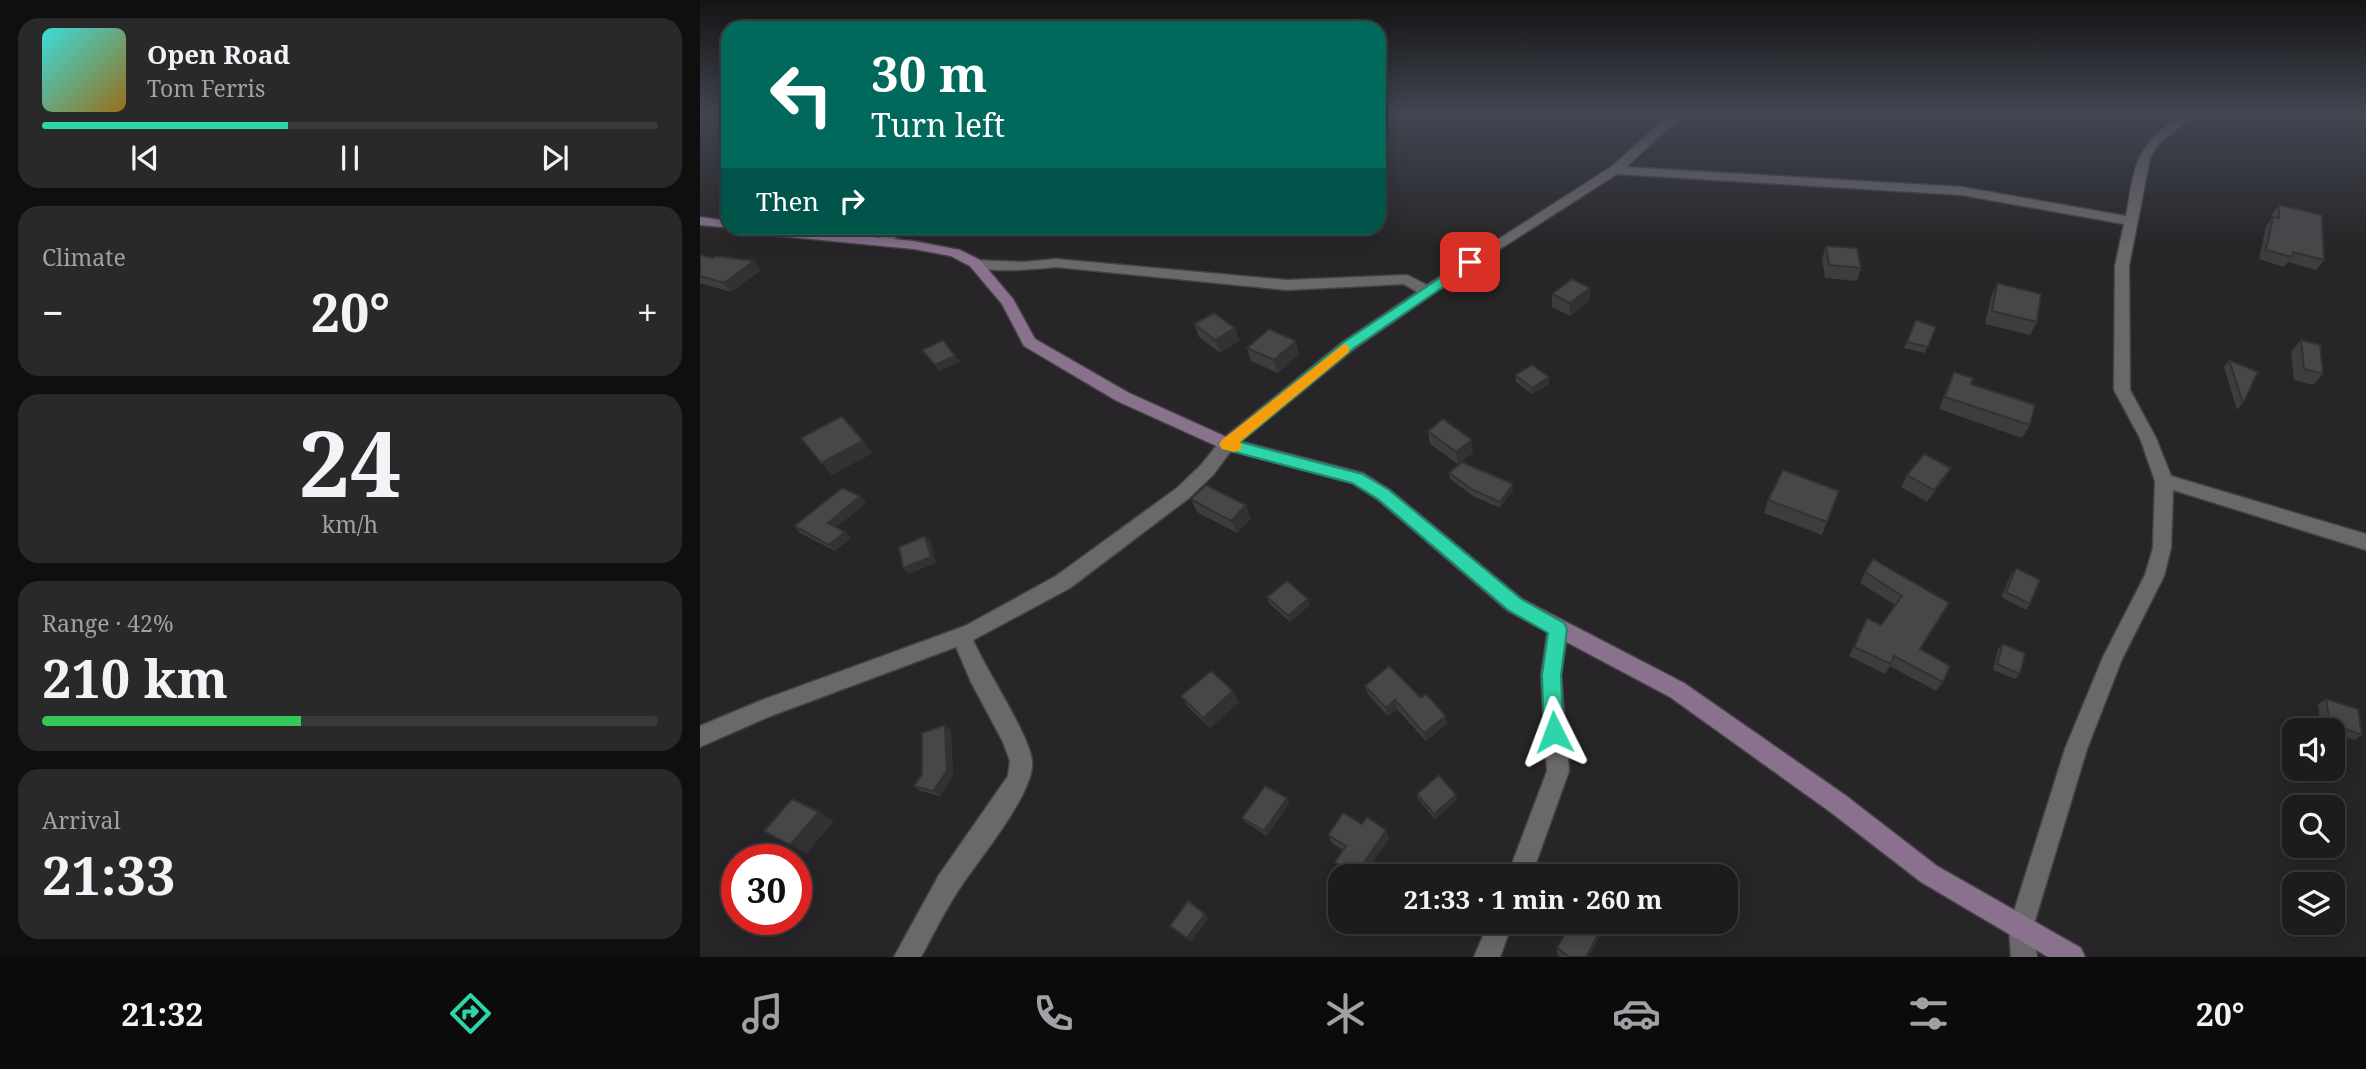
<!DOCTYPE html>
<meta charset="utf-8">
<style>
body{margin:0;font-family:"Noto Serif",serif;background:#2a292a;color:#f1f3f6;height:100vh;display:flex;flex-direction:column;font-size:26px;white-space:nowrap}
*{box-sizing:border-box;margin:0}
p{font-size:23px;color:#a0a1a4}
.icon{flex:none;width:38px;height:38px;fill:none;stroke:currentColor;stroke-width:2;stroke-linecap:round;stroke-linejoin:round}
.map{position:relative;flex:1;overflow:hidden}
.side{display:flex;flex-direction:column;gap:18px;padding:18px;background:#100f10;width:700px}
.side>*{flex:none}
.guide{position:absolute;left:21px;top:21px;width:665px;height:214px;border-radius:21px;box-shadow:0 4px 18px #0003,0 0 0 2px #3b3a3b;background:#00695c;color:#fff;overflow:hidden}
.buttons{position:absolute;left:1582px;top:718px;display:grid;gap:14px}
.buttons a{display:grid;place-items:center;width:63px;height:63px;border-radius:14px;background:#1d1c1d;box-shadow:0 4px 18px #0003,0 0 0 2px #3b3a3b;font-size:35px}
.speed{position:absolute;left:21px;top:844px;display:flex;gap:14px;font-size:35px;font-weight:700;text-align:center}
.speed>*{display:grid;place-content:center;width:91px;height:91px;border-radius:50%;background:#1d1c1d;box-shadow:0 4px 18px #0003,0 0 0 2px #3b3a3b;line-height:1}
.speed .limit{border:10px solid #d22;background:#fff;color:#111}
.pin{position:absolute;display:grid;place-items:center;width:60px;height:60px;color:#fff;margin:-30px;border-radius:14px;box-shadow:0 4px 10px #0006}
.me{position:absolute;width:77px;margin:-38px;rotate:357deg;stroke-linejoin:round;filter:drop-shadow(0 0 5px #0008)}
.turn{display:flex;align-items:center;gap:24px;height:147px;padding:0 35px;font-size:32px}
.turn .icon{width:91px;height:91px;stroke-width:2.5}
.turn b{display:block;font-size:49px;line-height:60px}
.then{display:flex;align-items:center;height:66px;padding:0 35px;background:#0003;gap:14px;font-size:26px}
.big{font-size:52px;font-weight:700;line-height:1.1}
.side .widget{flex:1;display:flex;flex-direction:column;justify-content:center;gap:10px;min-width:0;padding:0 24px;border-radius:21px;background:#2a292a}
.side .dial{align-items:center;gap:0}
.dial b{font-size:91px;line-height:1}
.song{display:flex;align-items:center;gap:21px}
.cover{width:84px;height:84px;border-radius:10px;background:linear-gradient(135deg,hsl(180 70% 55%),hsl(40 70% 35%))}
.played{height:7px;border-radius:4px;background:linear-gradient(90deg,#2ed4aa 40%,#3b3a3b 40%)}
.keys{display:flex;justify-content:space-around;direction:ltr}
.heat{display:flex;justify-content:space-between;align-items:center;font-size:38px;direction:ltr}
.charge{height:10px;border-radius:5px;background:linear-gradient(90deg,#34c759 42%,#3b3a3b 0)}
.trip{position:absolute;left:628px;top:864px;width:410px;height:70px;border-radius:21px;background:#1d1c1d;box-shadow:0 4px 18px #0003,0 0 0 2px #3b3a3b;font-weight:700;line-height:70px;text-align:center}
.tabs{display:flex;height:112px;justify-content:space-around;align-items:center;background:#0c0b0c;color:#a0a1a4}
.tabs .icon{width:49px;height:49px}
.tabs .current{color:#2ed4aa}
.tabs b{font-size:32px;color:#f1f3f6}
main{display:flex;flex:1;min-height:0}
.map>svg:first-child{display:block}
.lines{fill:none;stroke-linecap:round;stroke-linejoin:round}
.street-casing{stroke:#444244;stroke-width:3}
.secondary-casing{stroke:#444244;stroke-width:3}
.street{fill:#6b686b;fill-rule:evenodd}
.secondary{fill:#8a718e;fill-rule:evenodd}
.wall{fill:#3e3c3f}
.shaded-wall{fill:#323133}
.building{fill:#484649;stroke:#323133;stroke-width:2}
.route{fill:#2ed4aa;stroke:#1e8a6e;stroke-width:2}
.slow{fill:#f59e0b}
</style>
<main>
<section class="side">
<div class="widget">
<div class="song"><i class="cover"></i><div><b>Open Road</b><p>Tom Ferris</p></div></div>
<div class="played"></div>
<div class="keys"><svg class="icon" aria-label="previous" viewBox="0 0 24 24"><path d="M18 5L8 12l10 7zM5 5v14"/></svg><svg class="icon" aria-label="pause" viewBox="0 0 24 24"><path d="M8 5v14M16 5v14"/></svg><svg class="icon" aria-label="next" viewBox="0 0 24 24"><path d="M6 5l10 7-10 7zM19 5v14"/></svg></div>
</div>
<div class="widget"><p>Climate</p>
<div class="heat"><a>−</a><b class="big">20°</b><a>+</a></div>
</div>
<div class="widget dial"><b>24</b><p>km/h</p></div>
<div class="widget"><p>Range · 42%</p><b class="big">210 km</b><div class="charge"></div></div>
<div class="widget"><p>Arrival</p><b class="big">21:33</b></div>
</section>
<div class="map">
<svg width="1666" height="957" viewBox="0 0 1666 957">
<rect width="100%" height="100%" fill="#272527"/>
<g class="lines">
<g class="street-casing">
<g id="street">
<path d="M972,113H985L926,167L1262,187L1426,216C1434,175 1432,152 1468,125C1478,117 1483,113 1497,113L1458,144L1450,158L1429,266L1430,390L1456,438L1471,476L1666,534V550L1473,490L1471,548L1464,576L1422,659L1387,749L1333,927L1337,957H1311L1309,927L1365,749L1403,657L1445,575L1453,548L1455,481L1440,438L1414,390L1415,266L1424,224L1262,195L917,174L775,265L654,349L533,448L513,475L489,498L370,588L273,640C286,670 329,734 332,761C335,794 276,862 258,891C244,912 233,935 221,957H194L239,875L308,776L310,761L303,742L271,682L256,647L68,717L0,747V726L62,700L265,626L356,576L477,488L501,465L521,440L644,341L717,292L704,284L587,290L356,267C337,269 282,275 268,263L270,260L323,262L356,259L587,280L707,275L727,285L911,167Z"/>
<polygon points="191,228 205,228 188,245 178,245 178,239"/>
<polygon points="858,620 865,623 868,629 861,675 869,771 831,877 807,877 847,771 841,675 848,629 851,623"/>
<polygon points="789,922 813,922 800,957 774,957"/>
</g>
</g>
<g class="secondary-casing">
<g id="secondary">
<polygon points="0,217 28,221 28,228 33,228 0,225"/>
<polygon points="33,228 76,228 214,241 260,250 280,260 313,299 335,339 429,393 531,439 663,473 690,490 822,599 984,683 1145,795 1237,866 1381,948 1385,957 1348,957 1221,882 1129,811 970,697 808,611 678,500 652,483 521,448 417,401 324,346 302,304 270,266 251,256 214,249 40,232"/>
</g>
</g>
<use href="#street" class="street"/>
<use href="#secondary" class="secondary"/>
</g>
<g class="wall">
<polygon points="1579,205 1624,260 1616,270 1588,262 1584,267 1559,259 1566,226 1572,218 1572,214"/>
<polygon points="1126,246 1161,268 1157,281 1125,278 1122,259"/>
<polygon points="0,255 61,270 31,292 0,283"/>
<polygon points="1297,283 1337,322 1330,335 1285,324 1291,296"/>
<polygon points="890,288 889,301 870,316 852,307 852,294"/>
<polygon points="1216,320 1236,327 1225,353 1204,348"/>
<polygon points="494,324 535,328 539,341 520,353 499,337"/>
<polygon points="1601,340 1623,374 1613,385 1594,380 1591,352"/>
<polygon points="547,348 599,354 578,373 551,361"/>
<polygon points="1529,360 1543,403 1537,410 1524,367"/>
<polygon points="1254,372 1330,425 1322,438 1239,409 1248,385"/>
<polygon points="815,375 849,384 832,394 816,382"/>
<polygon points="728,431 773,453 758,464 730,444"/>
<polygon points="749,473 813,484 813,490 800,508 773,496 750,479"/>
<polygon points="1207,475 1244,480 1227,502 1201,487"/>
<polygon points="1139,491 1122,535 1064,513 1068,500"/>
<polygon points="491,499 551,518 537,533 497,512"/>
<polygon points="166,503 136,527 145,532 151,538 135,551 100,533 94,526"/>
<polygon points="1316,568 1330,604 1326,610 1301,597 1311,574"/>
<polygon points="1165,572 1249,603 1220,649 1243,682 1236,691 1190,666 1185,674 1149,656 1167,618 1181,625 1195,605 1160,583"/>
<polygon points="567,597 608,599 610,605 590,622 569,603"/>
<polygon points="1303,644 1320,674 1315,679 1293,670 1298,649"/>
<polygon points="665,686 747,724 726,741 697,709 688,716 668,694"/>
<polygon points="533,691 539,702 510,728 488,707 481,696"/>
<polygon points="1626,699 1662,735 1654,740 1633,733 1633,730 1621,729 1618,704"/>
<polygon points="251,730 253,776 240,796 221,791 214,786"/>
<polygon points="717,794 757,800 735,819 718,799"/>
<polygon points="587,798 589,803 567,836 545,822 542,818"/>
<polygon points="662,824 689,838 663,877 649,877 639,869 635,862 643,850 632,843 628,835"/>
<polygon points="872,922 906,922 905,927 888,957 860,957 857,955 857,948"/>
<polygon points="949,922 965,922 961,930"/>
</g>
<g class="shaded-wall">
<polygon points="54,261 61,270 31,292 24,283"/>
<polygon points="890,288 889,301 870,316 870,303"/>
<polygon points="535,328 539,341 520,353 515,340"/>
<polygon points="596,341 599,354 578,373 574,360"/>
<polygon points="255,356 260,362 239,372 235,365"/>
<polygon points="849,377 849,384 832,394 832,388"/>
<polygon points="142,416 173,453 132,475 121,463"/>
<polygon points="772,440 773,453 758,464 756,452"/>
<polygon points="1251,468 1244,480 1227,502 1234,490"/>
<polygon points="813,484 813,490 800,508 800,502"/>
<polygon points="160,496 166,503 134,529 128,523"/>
<polygon points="546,505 551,518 537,533 531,521"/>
<polygon points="145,532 151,538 135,551 129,545"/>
<polygon points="225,536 231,542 236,563 209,574 203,568"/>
<polygon points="608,599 610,605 590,622 588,616"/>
<polygon points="533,691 539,702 510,728 503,718"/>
<polygon points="695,700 697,709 688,716 686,708"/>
<polygon points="746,716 747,724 726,741 724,733"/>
<polygon points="245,725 251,730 253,776 240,796 233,791"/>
<polygon points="756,795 757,800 735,819 734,814"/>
<polygon points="587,798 589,803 567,836 564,831"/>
<polygon points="119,812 134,821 107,853 90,845"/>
<polygon points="686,830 689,838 663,877 655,877"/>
<polygon points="505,914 509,918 491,942 487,938"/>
<polygon points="905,922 906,922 905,927 888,957 886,957"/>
</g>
<g class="building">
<polygon points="1579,205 1622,215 1624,260 1593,252 1592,257 1566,250 1573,217 1579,218"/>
<polygon points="1126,246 1157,248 1161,268 1129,265"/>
<polygon points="0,255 13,258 16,256 54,261 24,283 0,276"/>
<polygon points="872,279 890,288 870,303 852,294"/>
<polygon points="1297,283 1341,294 1337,322 1292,311"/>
<polygon points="514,313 535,328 515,340 494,324"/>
<polygon points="1216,320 1236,327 1228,347 1207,342"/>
<polygon points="569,329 596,341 574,360 547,348"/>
<polygon points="243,340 255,356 235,365 222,350"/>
<polygon points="1601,340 1620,345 1623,374 1604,369"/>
<polygon points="1529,360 1558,372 1543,403"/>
<polygon points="832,365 849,377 832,388 815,375"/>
<polygon points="1254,372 1273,378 1271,384 1335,405 1330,425 1245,397"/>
<polygon points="142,416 163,441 121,463 101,438"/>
<polygon points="743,419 772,440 756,452 728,431"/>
<polygon points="1224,454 1251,468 1234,490 1207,475"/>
<polygon points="762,462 813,484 800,502 773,490 749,473"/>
<polygon points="1083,470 1139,491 1127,522 1068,500"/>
<polygon points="506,485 546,505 531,521 491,499"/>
<polygon points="142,488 160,496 128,523 145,532 129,545 94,526"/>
<polygon points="225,536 231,557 203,568 199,547"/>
<polygon points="1173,559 1249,603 1220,649 1250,666 1243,682 1194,656 1191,664 1154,647 1167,618 1181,625 1202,596 1165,572"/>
<polygon points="1316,568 1340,580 1330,604 1306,592"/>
<polygon points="587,581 608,599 588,616 567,597"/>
<polygon points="1303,644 1325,653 1320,674 1297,664"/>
<polygon points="689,666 721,698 726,694 746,716 724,733 695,700 686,708 665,686"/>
<polygon points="511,671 533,691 503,718 481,696"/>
<polygon points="1626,699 1658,709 1662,735 1630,724"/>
<polygon points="245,725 247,771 233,791 214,786 222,774 222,733"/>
<polygon points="739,775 756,795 734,814 717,794"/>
<polygon points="565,786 587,798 564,831 542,818"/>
<polygon points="92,799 119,812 90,845 64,831"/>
<polygon points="643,813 662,824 667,817 686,830 655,876 635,862 646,846 628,835"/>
<polygon points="944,864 963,877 936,877"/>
<polygon points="488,901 505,914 487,938 470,926"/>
<polygon points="872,922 905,922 886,957 869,957 857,948"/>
</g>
<linearGradient id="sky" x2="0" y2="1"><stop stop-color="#151415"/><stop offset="0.46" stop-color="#414652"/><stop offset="1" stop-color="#414652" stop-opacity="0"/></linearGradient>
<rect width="1666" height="247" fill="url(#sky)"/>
<polygon class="route" points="770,258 775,259 775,265 654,348 540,442 662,474 689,490 821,599 864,623 867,629 861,675 863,732 861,738 854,741 847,738 844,732 842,675 848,633 808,610 678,499 652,483 527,450 519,444 644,342"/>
<polygon class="slow" points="644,344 649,346 649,352 540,442 542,446 540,450 534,452 522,449 519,444 522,440"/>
</svg>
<div class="buttons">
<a><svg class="icon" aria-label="sound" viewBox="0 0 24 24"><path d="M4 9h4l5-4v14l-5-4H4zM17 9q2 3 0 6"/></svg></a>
<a><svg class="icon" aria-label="search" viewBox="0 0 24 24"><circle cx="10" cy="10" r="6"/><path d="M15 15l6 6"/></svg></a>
<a><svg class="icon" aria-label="layers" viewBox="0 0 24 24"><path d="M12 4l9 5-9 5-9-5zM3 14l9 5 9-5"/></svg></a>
</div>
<div class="speed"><div class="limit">30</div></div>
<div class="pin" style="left:770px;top:262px;background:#d93025"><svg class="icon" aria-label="arrive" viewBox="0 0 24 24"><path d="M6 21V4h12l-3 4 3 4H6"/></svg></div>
<svg class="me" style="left:854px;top:732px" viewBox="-20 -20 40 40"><path d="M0-17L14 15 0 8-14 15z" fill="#2ed4aa" stroke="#fff" stroke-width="4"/></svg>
<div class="trip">21:33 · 1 min · 260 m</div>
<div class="guide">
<div class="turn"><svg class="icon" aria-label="left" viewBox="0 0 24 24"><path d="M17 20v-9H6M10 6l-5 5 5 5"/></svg><div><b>30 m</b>Turn left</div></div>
<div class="then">Then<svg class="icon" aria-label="right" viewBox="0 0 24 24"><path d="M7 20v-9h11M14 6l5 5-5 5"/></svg></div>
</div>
</div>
</main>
<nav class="tabs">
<b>21:32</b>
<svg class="icon current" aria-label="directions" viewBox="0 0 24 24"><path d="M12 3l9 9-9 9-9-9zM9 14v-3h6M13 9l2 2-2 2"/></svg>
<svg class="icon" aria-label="music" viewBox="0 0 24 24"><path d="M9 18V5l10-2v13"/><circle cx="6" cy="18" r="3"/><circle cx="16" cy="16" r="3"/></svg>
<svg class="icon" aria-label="phone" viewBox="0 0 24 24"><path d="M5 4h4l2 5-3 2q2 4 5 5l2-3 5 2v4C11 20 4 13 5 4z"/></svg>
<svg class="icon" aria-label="climate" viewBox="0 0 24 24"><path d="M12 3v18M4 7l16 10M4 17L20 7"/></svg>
<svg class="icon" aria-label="car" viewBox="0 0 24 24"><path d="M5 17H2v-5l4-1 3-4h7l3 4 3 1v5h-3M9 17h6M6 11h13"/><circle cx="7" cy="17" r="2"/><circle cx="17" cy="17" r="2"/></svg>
<svg class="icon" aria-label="filters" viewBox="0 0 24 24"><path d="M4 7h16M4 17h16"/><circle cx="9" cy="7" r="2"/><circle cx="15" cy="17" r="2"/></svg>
<b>20°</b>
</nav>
